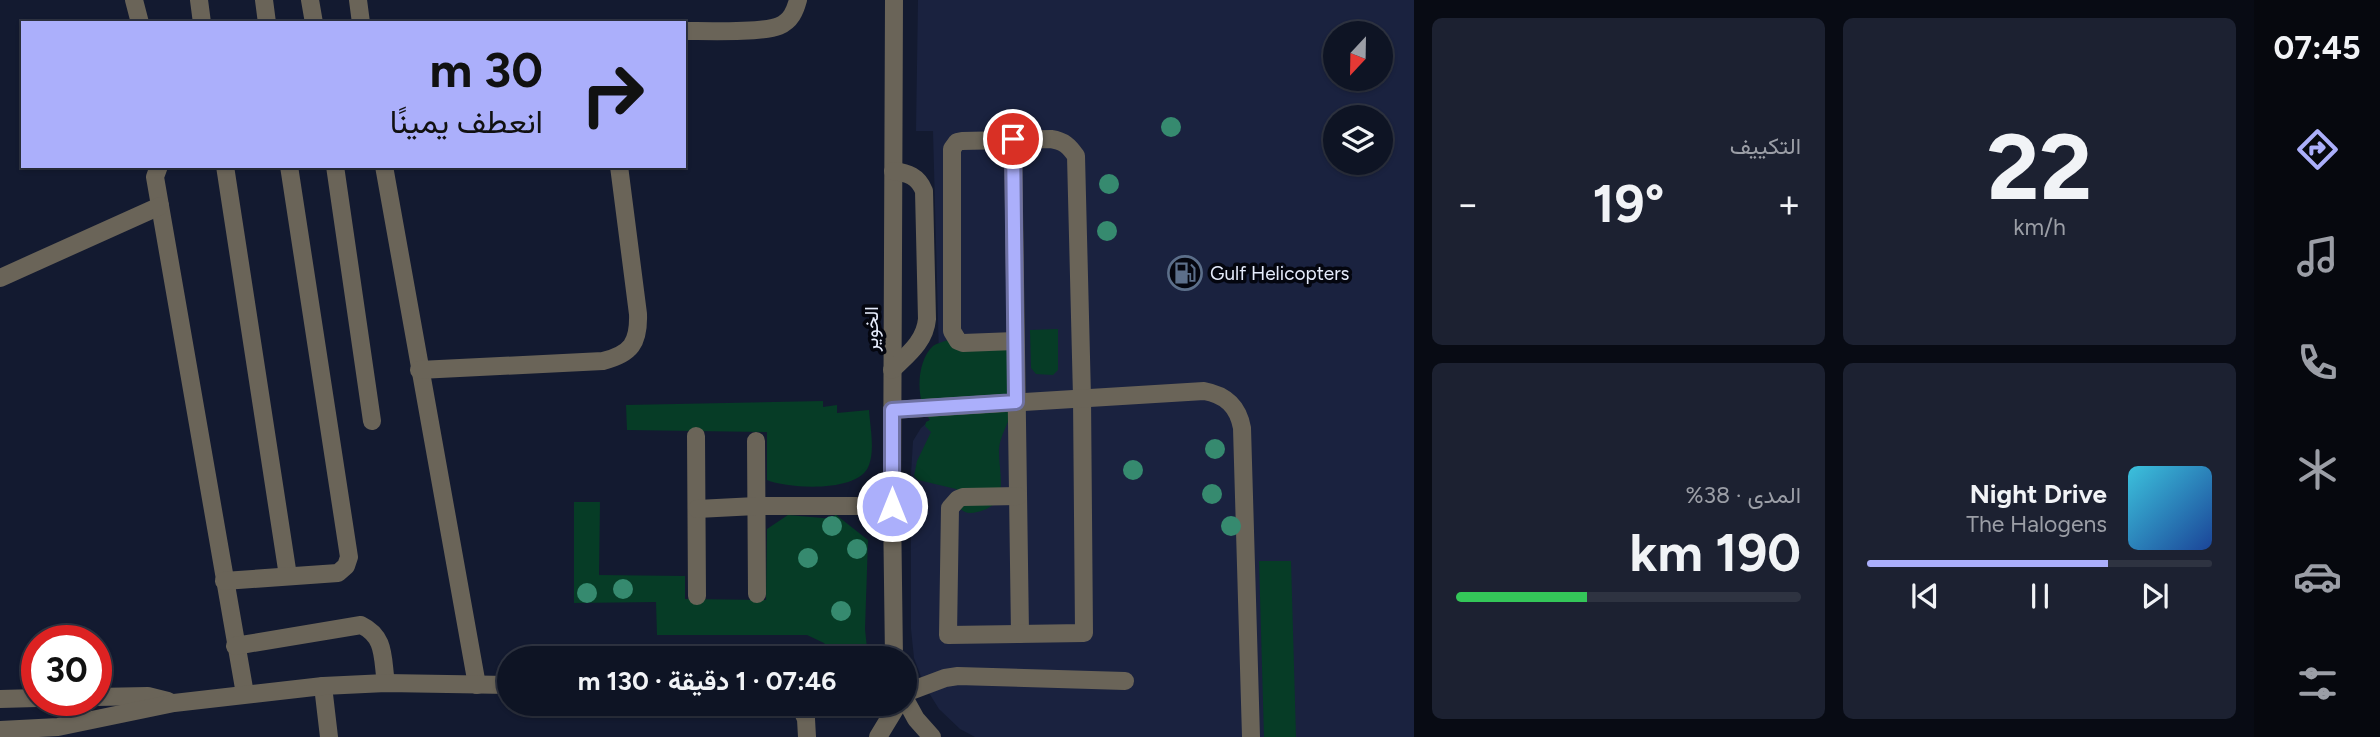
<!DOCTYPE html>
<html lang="ar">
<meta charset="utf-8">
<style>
body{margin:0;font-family:Figtree,Vazirmatn,sans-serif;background:#1c2131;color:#f1f3f6;direction:rtl;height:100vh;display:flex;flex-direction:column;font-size:26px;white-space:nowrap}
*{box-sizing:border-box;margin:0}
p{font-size:23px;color:#9b9ea6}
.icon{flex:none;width:38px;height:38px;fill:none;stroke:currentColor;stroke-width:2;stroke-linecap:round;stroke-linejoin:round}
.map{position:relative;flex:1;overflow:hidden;direction:ltr}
.panel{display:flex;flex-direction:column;gap:18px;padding:18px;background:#080b14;width:840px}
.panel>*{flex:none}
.guide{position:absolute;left:21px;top:21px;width:665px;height:147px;border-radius:0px;box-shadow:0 2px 5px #0004,0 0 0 2px #2e3341;direction:rtl;background:#abaffb;color:#111;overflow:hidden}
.needle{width:46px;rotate:202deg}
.controls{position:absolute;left:1323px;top:21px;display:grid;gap:14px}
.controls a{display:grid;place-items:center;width:70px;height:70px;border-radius:50%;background:#0e1424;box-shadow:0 2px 5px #0004,0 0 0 2px #2e3341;font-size:35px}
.speed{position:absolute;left:21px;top:625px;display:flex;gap:14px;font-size:35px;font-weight:700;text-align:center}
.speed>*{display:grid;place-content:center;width:91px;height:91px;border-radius:50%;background:#0e1424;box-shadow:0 2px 5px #0004,0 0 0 2px #2e3341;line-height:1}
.speed .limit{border:10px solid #d22;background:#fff;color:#111}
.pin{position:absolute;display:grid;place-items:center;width:60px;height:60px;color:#fff;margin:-30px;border:4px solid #fff;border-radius:50%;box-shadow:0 2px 7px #0007}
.me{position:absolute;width:77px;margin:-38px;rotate:0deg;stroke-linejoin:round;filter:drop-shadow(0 0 5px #0008)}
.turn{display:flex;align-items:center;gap:24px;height:147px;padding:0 28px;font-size:32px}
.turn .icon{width:91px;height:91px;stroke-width:2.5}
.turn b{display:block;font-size:49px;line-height:60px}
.big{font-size:52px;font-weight:700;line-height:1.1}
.panel .card{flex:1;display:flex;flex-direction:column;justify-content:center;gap:10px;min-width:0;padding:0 24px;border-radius:10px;background:#1c2131}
.panel .dial{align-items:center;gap:0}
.dial b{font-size:91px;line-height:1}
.song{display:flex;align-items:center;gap:21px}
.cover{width:84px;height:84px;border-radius:10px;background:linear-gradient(135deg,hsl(190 70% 55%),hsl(220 70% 35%))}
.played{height:7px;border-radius:4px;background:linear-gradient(90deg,#abaffb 70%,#2e3341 70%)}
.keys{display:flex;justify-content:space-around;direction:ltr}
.heat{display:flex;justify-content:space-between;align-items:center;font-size:38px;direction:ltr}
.charge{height:10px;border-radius:5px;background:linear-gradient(90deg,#34c759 38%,#2e3341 0)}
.panel .tiles{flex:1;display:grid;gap:18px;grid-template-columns:repeat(2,1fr)}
.trip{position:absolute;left:497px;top:646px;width:420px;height:70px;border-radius:35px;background:#0e1424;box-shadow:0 2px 5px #0004,0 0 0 2px #2e3341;font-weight:700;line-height:70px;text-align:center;direction:rtl}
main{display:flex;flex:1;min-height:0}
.menu{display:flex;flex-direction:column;width:126px;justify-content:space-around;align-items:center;background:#06080e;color:#9b9ea6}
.menu .icon{width:49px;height:49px}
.menu .active{color:#abaffb}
.menu b{font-size:32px;color:#f1f3f6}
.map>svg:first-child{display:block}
.built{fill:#1a223f;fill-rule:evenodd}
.green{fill:#063c26}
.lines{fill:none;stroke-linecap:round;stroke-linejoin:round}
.minor{stroke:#6a6458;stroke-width:18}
.tree{fill:#368a6f}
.route-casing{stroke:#6f72a3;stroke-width:18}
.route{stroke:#abaffb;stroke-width:12}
.labels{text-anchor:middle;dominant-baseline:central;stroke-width:7;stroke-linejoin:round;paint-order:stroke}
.poi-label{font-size:19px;fill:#e6ecfc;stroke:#04060f;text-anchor:start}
.street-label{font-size:19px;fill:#e6ecfc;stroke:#04060f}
</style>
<main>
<nav class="menu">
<b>07:45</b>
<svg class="icon active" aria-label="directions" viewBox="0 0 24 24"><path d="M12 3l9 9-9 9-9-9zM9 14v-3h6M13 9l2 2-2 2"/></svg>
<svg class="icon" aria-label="music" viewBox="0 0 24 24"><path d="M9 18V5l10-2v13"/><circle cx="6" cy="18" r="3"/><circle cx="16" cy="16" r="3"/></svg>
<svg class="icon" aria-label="phone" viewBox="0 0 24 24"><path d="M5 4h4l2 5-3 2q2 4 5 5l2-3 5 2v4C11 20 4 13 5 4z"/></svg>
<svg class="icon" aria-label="climate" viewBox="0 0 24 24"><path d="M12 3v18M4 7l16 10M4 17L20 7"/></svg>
<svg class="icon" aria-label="car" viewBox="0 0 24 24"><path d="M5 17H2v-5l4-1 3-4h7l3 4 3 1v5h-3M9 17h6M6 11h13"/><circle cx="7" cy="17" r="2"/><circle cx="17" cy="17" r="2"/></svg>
<svg class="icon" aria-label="filters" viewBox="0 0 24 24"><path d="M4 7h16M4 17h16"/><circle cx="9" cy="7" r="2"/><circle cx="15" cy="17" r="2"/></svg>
</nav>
<section class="panel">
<div class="tiles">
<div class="card dial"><b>22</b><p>km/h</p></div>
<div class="card"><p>التكييف</p>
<div class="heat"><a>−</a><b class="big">19°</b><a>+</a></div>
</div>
<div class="card">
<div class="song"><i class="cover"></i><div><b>Night Drive</b><p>The Halogens</p></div></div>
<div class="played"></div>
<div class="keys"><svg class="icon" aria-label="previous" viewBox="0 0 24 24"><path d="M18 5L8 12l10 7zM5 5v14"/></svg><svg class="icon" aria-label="pause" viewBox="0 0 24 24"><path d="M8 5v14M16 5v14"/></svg><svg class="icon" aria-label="next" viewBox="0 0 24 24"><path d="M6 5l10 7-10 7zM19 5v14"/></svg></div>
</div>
<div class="card"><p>المدى · 38%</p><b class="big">190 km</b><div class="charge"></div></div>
</div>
</section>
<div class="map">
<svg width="1414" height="737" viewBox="0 0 1414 737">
<rect width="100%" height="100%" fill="#131a30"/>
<path class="built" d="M918,0H1414V737H975L960,729L939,709L924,685L914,658L911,629V474L913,441L921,428L933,417L940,395L933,131H916ZM1335,33H1381V79H1335ZM1335,117H1381V163H1335Z"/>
<g class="green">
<polygon points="1058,329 1058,370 1053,375 1036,374 1031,368 1030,330"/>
<path d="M948,340L1010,349C1011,367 1016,390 1012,408C1010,422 1000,435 999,449C998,473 1012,505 977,512C969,514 963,513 958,506L960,492L956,489L918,480L914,476L917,461L931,432L925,426L926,422L930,420C916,403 915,363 933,346C937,343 943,342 948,340Z"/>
<path d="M823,401V407L837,405V413L869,410C870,426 875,449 869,465C860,493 789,489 767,480V432L627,430L626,405Z"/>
<polygon points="574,502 600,502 599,575 685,576 685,599 766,600 767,529 788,515 834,519 835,514 868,540 865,629 868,658 838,658 824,643 807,635 657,635 656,602 574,603"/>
<polygon points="1259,561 1291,561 1296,737 1264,737"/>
</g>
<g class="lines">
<g class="minor">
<polyline points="134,0 140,23"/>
<polyline points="199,0 202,23"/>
<polyline points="264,0 267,23"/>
<polyline points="310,0 314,23"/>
<polyline points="358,0 361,23"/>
<polyline points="894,0 892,506 894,658"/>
<path d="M684,31C706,31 762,33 779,26C791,21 795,11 798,0"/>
<polyline points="1013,140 1020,634"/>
<polyline points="159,166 155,177 245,694"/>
<polyline points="225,166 288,576"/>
<polyline points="335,166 372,421"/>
<polyline points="384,166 477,685"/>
<polyline points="0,278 160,206"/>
<path d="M1015,341L963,343L958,341L952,331V149L957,142L962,141L1051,139C1064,141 1069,146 1076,156L1082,397L1084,633L948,635L950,508L958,499L963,497L1018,496"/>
<path d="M419,370L603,361C631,354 639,343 638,314L619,166"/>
<path d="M892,370C907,355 925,342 927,319L924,191C918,176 908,173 893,171"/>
<path d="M892,410L1204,391C1226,395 1238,406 1242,428L1251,737"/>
<polyline points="696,436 697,596"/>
<polyline points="756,441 757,594"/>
<polyline points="697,509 756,506 892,506"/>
<polyline points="224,581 338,573 346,566 349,557 289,166"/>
<path d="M235,646L361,625C386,637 382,658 386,683"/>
<polyline points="323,686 329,737"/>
<polyline points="905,693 945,678 958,676 1125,681"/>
<polyline points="96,697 148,696 168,701"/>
<polyline points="0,699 37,698"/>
<polyline points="905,699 916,719 932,737"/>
<polyline points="799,704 806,719 807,737"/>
<polyline points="0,730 58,727 174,703 323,686 386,683 509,685"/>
<polyline points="878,737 898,704"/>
</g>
</g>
<g class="tree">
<circle cx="1171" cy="127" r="10"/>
<circle cx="1109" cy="184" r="10"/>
<circle cx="1107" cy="231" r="10"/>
<circle cx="1215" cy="449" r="10"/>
<circle cx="1133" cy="470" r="10"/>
<circle cx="1212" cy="494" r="10"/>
<circle cx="832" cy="526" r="10"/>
<circle cx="1231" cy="526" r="10"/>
<circle cx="857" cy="549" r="10"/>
<circle cx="808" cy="558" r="10"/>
<circle cx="623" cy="589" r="10"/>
<circle cx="587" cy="593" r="10"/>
<circle cx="841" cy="611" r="10"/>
</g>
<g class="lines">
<g class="route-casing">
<polyline id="route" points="892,506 892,410 1016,402 1013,139"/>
</g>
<use href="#route" class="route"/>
</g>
<defs>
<g id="fuel-ring" transform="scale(1.75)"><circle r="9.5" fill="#04060f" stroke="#5c6f8a" stroke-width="1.5"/><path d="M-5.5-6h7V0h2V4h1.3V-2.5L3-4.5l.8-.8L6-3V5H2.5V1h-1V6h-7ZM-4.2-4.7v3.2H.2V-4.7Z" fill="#5c6f8a"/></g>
</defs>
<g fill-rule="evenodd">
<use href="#fuel-ring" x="1185" y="273"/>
</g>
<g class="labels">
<g class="poi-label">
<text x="1210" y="273">Gulf Helicopters</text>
</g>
<g class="street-label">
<text transform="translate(871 329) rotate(-90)">الخوير</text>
</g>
</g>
</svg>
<div class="controls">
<a><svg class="needle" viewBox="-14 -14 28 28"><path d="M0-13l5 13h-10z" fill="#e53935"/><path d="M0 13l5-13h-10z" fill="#9b9ea6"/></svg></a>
<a><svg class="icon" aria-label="layers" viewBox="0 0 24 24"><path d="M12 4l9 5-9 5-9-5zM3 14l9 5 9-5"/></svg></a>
</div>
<div class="speed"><div class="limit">30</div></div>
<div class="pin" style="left:1013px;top:139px;background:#d93025"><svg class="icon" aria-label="arrive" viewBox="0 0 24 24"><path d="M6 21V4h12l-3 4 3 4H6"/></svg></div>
<svg class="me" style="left:892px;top:506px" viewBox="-20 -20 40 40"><circle r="17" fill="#abaffb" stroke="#fff" stroke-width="3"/><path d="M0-11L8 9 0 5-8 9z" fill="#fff"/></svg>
<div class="trip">07:46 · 1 دقيقة · 130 m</div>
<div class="guide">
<div class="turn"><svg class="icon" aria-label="right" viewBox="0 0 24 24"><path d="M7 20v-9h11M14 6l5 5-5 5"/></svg><div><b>30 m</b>انعطف يمينًا</div></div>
</div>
</div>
</main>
